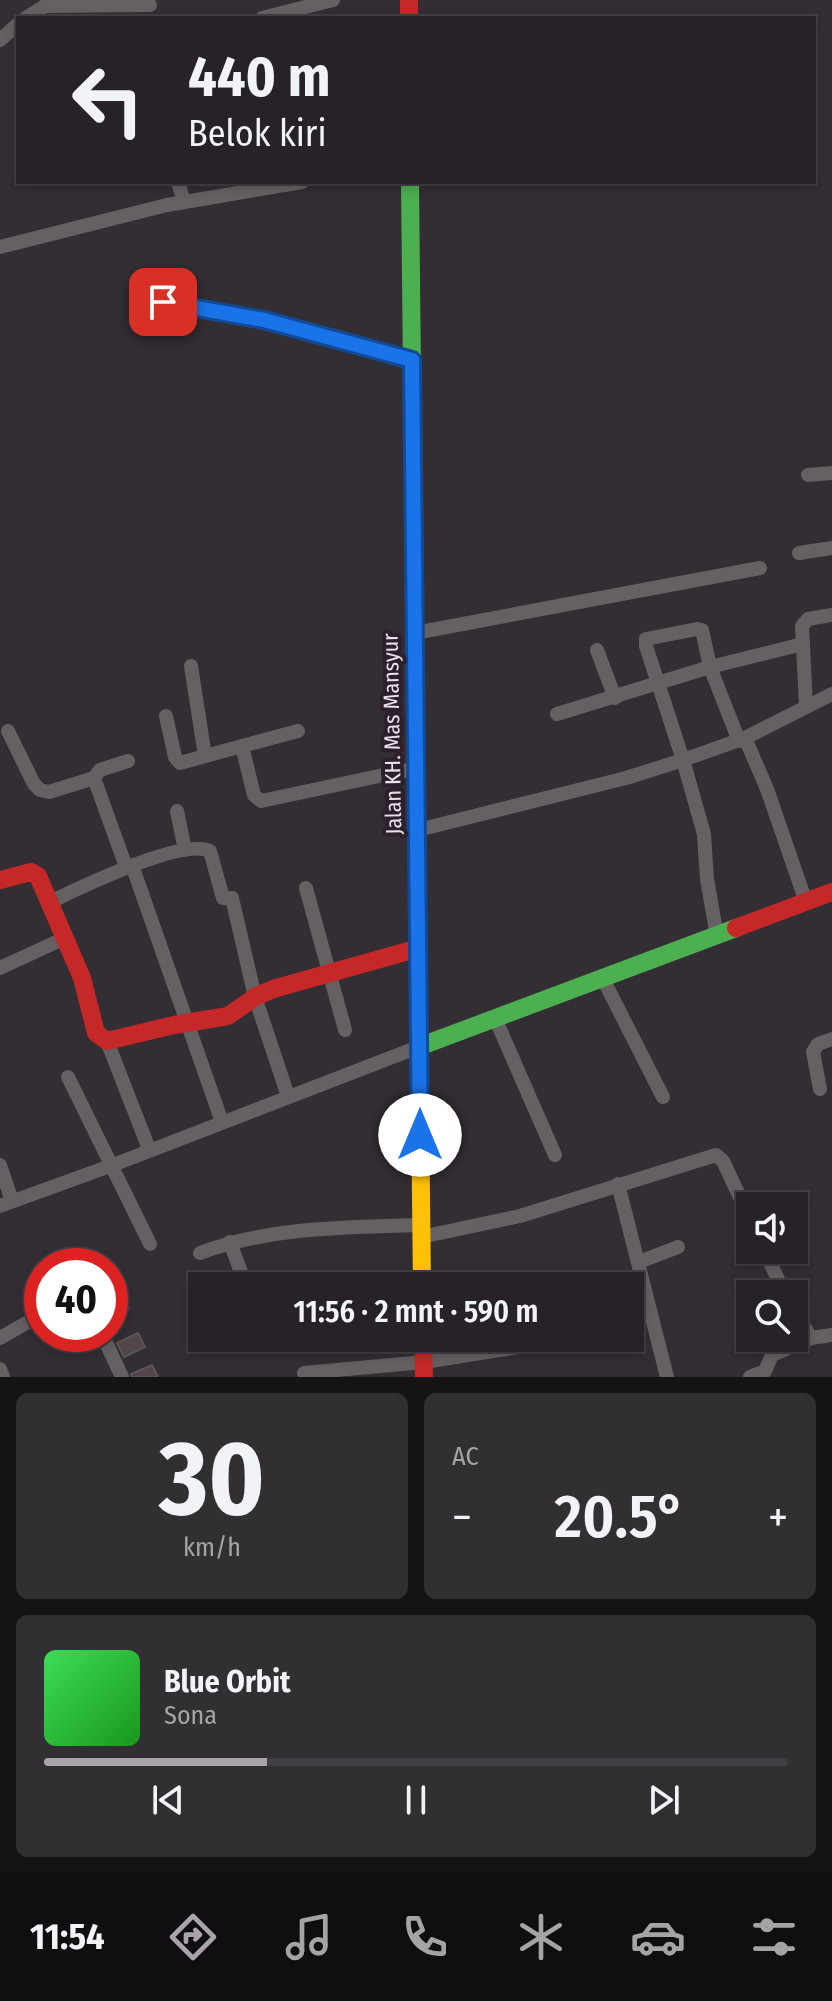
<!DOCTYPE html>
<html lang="id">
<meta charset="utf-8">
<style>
body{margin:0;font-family:"Fira Sans Condensed",sans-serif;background:#322f33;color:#f1f3f6;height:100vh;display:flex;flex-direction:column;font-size:30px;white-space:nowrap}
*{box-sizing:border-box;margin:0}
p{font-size:26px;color:#a4a4a7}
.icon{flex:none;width:44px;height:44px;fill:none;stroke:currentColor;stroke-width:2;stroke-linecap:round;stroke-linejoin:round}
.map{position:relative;height:1377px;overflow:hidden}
.drawer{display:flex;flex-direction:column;gap:16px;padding:16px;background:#151315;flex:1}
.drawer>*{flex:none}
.hud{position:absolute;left:16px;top:16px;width:800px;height:168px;border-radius:0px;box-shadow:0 4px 12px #0003,0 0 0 2px #423f44;background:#262227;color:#f1f3f6;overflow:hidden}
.controls{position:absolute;left:736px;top:1192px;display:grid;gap:16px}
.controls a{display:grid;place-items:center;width:72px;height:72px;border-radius:0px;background:#262227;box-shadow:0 4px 12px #0003,0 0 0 2px #423f44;font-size:40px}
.speed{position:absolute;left:24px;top:1248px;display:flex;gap:16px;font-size:40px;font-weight:700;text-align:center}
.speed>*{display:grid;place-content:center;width:104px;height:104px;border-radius:50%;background:#262227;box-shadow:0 4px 12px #0003,0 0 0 2px #423f44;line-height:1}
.speed .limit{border:12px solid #d22;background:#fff;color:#111}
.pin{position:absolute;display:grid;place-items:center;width:68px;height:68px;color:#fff;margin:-34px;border-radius:16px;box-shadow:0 4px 12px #0006}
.me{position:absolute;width:88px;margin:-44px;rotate:0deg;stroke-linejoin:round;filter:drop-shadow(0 0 6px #0008)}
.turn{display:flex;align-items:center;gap:28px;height:168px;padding:0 40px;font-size:36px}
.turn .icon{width:104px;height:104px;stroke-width:2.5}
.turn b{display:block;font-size:56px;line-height:68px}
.big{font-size:60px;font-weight:600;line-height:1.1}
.drawer .widget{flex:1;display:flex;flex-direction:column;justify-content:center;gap:12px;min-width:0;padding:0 28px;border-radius:12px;background:#322f33}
.drawer .dial{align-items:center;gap:0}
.dial b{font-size:104px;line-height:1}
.song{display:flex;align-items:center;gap:24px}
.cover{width:96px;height:96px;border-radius:12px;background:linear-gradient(135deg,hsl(130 70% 55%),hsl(120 70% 35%))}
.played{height:8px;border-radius:4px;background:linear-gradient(90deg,#aaa3ab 30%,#423f44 30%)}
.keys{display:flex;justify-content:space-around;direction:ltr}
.heat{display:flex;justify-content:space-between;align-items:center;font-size:44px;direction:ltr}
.drawer .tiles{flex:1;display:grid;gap:16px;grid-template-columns:1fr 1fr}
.widget:last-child{grid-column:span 2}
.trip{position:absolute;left:188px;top:1272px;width:456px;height:80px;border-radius:0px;background:#262227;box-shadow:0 4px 12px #0003,0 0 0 2px #423f44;font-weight:600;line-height:80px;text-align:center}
.menu{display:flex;height:128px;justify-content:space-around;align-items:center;background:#0f0e10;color:#a4a4a7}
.menu .icon{width:56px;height:56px}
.menu .active{color:#aaa3ab}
.menu b{font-size:36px;color:#f1f3f6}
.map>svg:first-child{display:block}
.building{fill:#524648;stroke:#5c5557;stroke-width:2}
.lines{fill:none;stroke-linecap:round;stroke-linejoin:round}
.street{stroke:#656163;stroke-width:14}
.fast{stroke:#4caf50;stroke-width:18}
.slow{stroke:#ffc107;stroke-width:18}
.jam{stroke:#c62828;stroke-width:18}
.route-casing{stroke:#114b97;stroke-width:20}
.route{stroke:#1a73e8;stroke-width:14}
.labels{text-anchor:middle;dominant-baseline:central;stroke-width:8;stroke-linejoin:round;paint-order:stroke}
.street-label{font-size:22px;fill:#eae2eb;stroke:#2c202d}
</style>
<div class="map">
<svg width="832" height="1377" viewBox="0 0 832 1377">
<rect width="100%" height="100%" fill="#332d34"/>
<g class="building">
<polygon points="123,1293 129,1308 110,1317 110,1299"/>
<polygon points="138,1333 145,1347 124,1357 117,1343"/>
<polygon points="152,1365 158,1377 132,1377 131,1374"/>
</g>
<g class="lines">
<g class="street">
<polyline points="26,18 45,6 150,5"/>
<polyline points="262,18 333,0"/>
<polyline points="0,40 18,24"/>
<polyline points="178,182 184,202"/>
<polyline points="0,247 167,205 302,182"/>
<polyline points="163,302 264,320 412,360"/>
<polyline points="808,475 832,473"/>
<polyline points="799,553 832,548"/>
<polyline points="415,633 760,568"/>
<polyline points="597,650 615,698"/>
<polyline points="191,666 205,756"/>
<polyline points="806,706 802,626 808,619 832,615"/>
<polyline points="557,714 710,667 803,644"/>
<polyline points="166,716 175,757 180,763 242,746 254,795 261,801 417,768"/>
<polyline points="8,731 34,784 40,790 49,792 94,778"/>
<polyline points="745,738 767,789 806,902"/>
<polyline points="242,746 298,731"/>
<polyline points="177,811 185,850"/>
<polyline points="418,830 626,778 683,760 745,738 832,694"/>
<polyline points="132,865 222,1122"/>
<polyline points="126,867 94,778 100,770 128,761"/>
<polyline points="306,888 345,1030"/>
<path d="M50,902C79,888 182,838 210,851L223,898H232L255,997L288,1096"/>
<polyline points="717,936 707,879 704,834 683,760 646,646 646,639 697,629 702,630 710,667 739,741"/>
<polyline points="0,968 65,938"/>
<polyline points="603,979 663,1097"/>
<polyline points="495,1018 555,1155"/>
<polyline points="107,1041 149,1149"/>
<polyline points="68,1077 150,1244"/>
<polyline points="820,1089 813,1052 818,1044 832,1039"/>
<polyline points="0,1165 12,1201"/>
<polyline points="618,1184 667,1377"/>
<polyline points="0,1206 113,1165 421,1046"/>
<polyline points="421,1237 520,1216 716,1155 723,1161 750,1219"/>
<polyline points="230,1242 246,1286"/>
<polyline points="764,1250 785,1294"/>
<path d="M200,1253C270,1227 345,1227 420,1225"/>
<polyline points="639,1262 678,1247"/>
<polyline points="794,1310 811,1338"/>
<polyline points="102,1334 122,1377"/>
<polyline points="0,1338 42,1314"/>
<polyline points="0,1369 3,1377"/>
<polyline points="304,1373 424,1362 531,1345"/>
<polyline points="750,1377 765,1371 772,1355 811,1338 832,1335"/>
</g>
<g class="fast">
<polyline points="410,182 416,753"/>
<polyline points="421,1046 736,928"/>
</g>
<polyline class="slow" points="416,753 422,1286"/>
<g class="jam">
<polyline points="409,0 409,18"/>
<polyline points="0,880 31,872 38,876 82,978 96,1033 107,1041 174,1025 228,1016 255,997 273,989 419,948"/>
<polyline points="736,928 832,892"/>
<polyline points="423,1338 424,1377"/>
</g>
</g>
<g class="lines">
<g class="route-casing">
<polyline id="route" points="163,302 264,320 412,360 420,1135"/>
</g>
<use href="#route" class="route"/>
</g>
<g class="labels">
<g class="street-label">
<text transform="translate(392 734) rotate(-91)">Jalan KH. Mas Mansyur</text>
</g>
</g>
</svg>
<div class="controls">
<a><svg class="icon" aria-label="sound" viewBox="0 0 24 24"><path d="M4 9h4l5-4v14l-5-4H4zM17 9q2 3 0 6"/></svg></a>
<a><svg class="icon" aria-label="search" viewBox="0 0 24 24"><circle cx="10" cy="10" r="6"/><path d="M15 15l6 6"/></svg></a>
</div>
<div class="speed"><div class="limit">40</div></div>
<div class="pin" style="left:163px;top:302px;background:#d93025"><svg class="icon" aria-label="arrive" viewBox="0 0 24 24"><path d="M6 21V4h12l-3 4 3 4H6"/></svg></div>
<svg class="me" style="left:420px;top:1135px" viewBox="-20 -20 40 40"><circle r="19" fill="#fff"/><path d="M0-13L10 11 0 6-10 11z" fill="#1a73e8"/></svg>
<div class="trip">11:56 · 2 mnt · 590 m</div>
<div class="hud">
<div class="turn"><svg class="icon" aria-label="left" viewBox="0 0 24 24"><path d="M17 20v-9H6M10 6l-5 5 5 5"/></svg><div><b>440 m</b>Belok kiri</div></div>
</div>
</div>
<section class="drawer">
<div class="tiles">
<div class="widget dial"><b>30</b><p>km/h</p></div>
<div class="widget"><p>AC</p>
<div class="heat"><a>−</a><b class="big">20.5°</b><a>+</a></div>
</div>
<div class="widget">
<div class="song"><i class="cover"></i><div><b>Blue Orbit</b><p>Sona</p></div></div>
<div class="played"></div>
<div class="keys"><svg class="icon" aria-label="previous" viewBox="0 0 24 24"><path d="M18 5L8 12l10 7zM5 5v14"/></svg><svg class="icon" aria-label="pause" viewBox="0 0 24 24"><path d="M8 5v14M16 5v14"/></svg><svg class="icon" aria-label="next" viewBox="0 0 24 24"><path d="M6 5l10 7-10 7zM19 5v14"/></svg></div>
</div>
</div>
</section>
<nav class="menu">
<b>11:54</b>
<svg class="icon active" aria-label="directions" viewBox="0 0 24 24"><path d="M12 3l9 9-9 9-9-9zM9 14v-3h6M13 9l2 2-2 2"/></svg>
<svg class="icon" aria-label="music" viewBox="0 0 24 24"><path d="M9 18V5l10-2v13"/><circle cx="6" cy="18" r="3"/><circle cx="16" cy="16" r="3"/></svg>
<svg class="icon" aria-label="phone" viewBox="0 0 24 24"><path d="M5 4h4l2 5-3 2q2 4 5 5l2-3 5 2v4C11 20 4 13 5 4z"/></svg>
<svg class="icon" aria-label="climate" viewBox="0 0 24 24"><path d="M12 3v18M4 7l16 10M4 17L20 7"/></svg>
<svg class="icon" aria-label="car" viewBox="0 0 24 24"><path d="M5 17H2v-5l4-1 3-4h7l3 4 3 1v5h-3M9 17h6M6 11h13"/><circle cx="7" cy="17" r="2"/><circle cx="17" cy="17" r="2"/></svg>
<svg class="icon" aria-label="filters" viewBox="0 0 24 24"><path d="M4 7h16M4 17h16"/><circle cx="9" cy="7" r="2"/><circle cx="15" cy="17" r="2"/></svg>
</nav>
